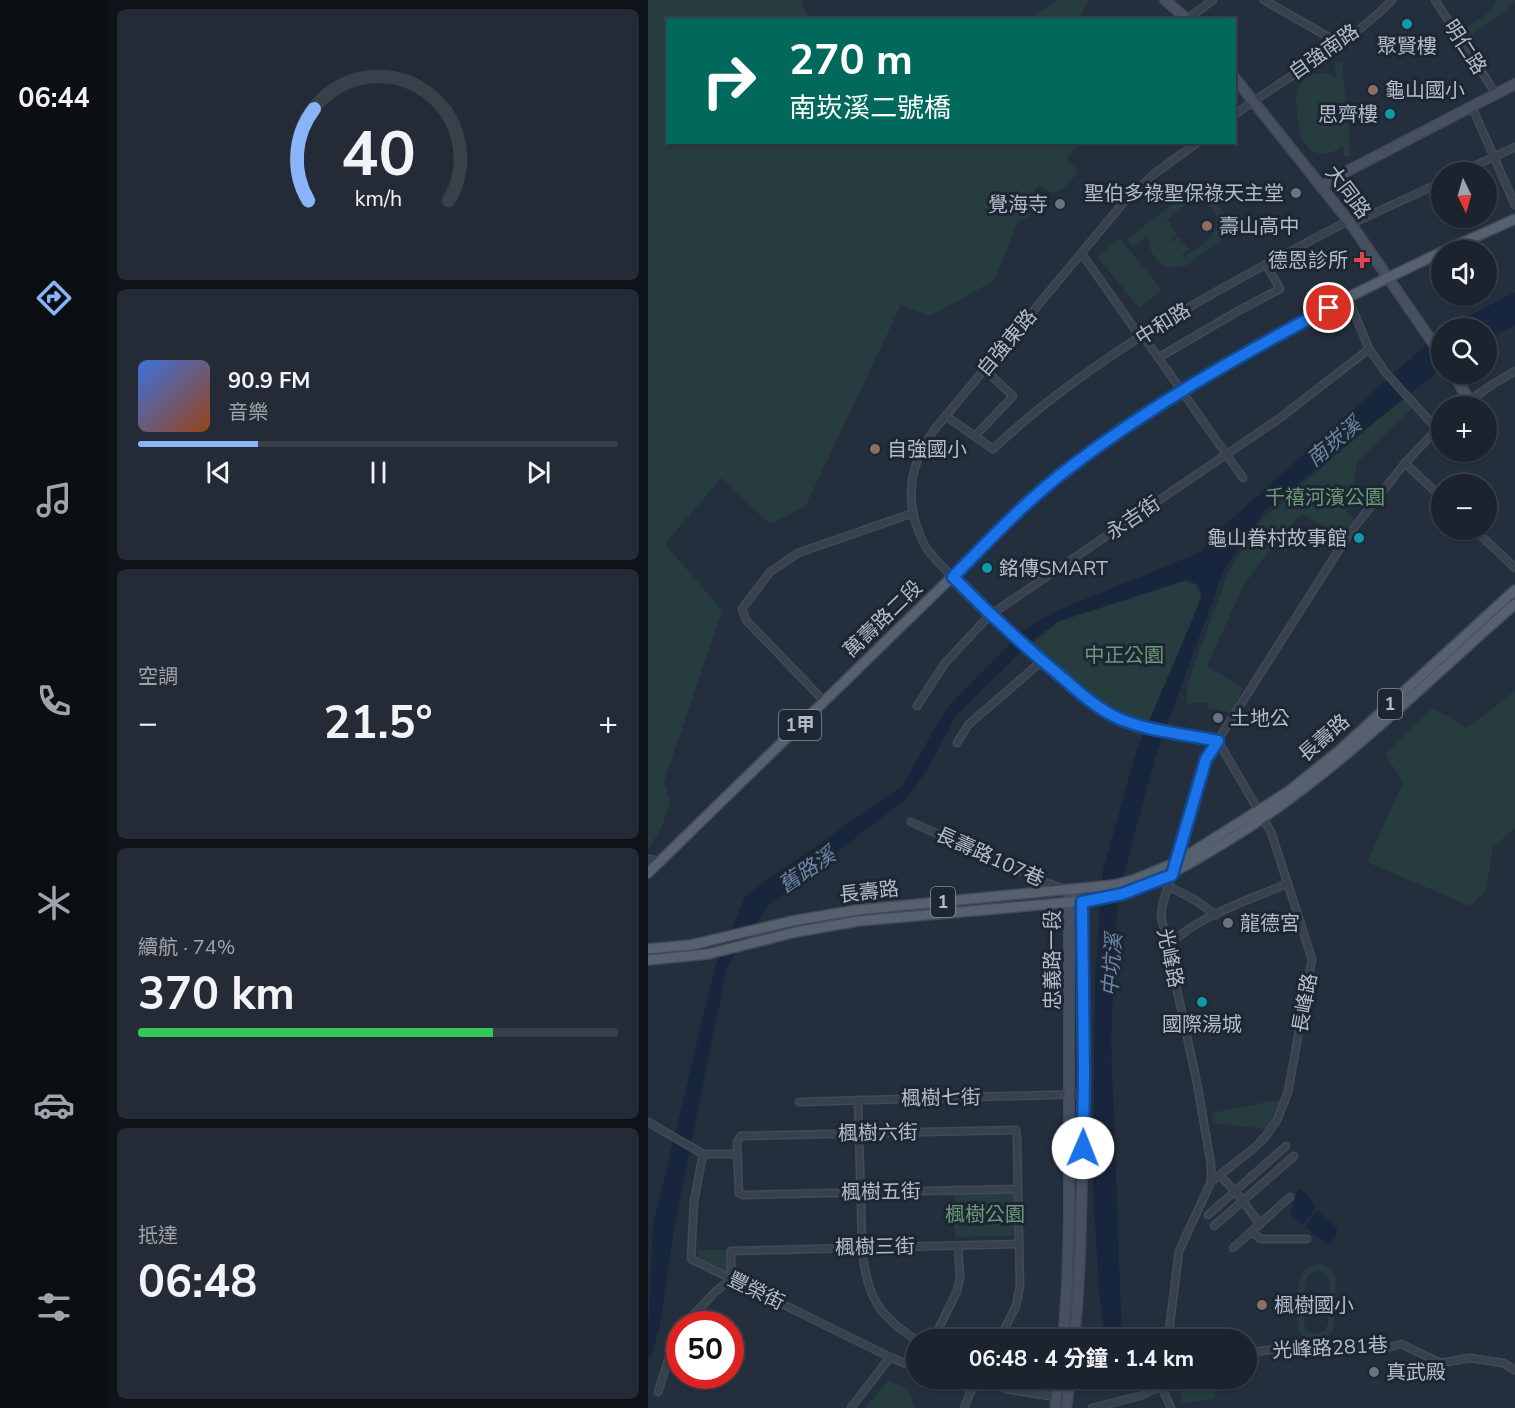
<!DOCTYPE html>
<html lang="zh-TW">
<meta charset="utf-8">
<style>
body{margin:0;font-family:"Nunito Sans","Noto Sans TC",sans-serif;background:#242b36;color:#f1f3f6;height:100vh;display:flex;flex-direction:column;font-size:22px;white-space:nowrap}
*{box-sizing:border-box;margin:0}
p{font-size:20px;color:#a0a4aa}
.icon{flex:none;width:33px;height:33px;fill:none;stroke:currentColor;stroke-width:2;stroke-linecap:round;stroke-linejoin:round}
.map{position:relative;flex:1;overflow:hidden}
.side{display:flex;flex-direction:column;gap:9px;padding:9px;background:#0f1319;width:540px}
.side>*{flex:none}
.top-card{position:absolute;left:18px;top:18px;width:570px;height:126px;border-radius:0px;box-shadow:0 2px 4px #0004,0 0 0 2px #39404a;background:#00695c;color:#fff;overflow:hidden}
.needle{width:39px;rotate:175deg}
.tools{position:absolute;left:783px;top:162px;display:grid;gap:12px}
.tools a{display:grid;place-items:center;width:66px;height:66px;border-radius:50%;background:#1b232e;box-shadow:0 2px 4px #0004,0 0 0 2px #39404a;font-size:30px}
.speed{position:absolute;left:18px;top:1311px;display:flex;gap:12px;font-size:30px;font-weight:700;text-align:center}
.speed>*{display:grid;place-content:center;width:78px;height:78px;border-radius:50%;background:#1b232e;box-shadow:0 2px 4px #0004,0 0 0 2px #39404a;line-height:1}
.speed .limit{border:9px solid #d22;background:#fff;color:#111}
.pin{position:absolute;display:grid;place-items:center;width:51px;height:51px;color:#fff;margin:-26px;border:3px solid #fff;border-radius:50%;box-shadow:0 2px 6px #0007}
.me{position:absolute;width:66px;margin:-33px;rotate:1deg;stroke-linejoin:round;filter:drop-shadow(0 0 4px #0008)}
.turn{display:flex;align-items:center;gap:21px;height:126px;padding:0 24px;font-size:27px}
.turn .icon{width:78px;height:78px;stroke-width:2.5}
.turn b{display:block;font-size:42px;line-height:51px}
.big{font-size:45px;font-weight:700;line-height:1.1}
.side .tile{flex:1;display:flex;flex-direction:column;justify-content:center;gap:9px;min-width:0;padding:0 21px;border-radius:9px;background:#242b36}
.side .dial{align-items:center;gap:0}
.dial svg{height:156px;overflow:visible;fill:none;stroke:#39404a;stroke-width:7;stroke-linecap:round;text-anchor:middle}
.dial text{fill:#f1f3f6;stroke:none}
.song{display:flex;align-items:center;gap:18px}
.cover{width:72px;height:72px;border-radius:9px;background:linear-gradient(135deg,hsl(220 70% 55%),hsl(20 70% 35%))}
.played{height:6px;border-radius:3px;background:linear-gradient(90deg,#8ab4f8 25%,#39404a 25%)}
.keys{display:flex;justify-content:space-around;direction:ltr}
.heat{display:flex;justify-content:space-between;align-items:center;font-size:33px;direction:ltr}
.charge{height:9px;border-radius:4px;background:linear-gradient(90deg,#34c759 74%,#39404a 0)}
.trip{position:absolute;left:258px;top:1329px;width:351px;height:60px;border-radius:30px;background:#1b232e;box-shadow:0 2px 4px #0004,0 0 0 2px #39404a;font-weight:700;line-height:60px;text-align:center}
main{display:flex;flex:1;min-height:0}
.dock{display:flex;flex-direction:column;width:108px;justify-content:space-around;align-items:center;background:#0b0e12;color:#a0a4aa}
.dock .icon{width:42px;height:42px}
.dock .current{color:#8ab4f8}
.dock b{font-size:27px;color:#f1f3f6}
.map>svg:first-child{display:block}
.green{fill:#263c3f;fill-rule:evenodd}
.water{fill:#17263c}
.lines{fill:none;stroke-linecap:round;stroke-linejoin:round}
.river{stroke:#17263c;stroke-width:10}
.street-casing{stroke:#414a57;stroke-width:9}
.secondary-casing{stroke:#414a57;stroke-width:12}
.primary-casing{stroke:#414a57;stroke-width:12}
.street{stroke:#38414e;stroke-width:6}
.secondary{stroke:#465061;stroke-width:9}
.primary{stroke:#56606e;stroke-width:9}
.route-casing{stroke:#114b97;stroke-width:15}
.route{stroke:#1a73e8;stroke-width:10}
.culture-dot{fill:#0f9aa8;stroke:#1d2633;stroke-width:2}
.education-dot{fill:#8d6e63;stroke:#1d2633;stroke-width:2}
.worship-dot{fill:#6b7280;stroke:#1d2633;stroke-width:2}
.health-dot{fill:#e0444e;stroke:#1d2633;stroke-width:2}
.labels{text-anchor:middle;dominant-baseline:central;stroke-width:6;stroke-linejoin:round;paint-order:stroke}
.shield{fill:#1d2633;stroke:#878f9c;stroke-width:1.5}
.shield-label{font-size:18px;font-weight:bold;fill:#b4bcc9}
.poi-label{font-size:20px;fill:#b4bcc9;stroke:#1d2633;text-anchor:start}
.street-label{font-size:20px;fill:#b4bcc9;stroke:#1d2633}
.park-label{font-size:20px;fill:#6b9a76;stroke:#1d2633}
.water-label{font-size:21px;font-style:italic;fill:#6d86a8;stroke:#1d2633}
</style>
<main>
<nav class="dock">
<b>06:44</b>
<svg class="icon current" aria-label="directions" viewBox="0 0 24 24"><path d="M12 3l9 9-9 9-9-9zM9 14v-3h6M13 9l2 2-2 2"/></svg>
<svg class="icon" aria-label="music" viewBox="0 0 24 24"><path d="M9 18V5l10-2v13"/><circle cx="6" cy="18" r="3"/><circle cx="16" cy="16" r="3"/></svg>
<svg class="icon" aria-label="phone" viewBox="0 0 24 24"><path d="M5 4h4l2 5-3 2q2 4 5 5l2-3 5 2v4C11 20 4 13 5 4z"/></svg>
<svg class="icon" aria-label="climate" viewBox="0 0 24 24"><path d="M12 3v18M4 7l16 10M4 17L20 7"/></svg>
<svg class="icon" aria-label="car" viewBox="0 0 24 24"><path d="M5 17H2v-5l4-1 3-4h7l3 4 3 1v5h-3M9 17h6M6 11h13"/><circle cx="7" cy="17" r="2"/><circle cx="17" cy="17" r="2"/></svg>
<svg class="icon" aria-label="filters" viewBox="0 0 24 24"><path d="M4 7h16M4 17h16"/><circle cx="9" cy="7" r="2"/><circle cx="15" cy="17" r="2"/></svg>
</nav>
<section class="side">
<div class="tile dial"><svg viewBox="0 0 100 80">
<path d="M14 69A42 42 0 1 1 86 69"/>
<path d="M14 69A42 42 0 0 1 17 22" stroke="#8ab4f8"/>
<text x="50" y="56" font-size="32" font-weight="700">40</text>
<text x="50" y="72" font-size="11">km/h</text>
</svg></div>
<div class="tile">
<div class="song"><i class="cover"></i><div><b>90.9 FM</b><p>音樂</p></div></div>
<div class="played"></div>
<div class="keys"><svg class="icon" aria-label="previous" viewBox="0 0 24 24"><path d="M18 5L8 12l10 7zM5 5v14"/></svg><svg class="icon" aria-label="pause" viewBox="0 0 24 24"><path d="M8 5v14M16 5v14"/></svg><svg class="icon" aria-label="next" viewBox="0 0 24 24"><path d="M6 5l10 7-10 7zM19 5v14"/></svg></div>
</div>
<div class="tile"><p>空調</p>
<div class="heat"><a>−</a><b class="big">21.5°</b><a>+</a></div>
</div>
<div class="tile"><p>續航 · 74%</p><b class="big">370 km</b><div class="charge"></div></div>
<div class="tile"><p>抵達</p><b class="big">06:48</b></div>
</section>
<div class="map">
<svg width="867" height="1408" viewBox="0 0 867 1408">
<rect width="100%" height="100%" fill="#242f3e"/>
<g class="green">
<path d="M0,0H157L154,4L161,19L20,20V142L432,143L419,159L430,171C423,181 417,190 404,193L392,185L378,200L382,216L369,223L347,280L282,316L253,305L157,507L122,524L73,478L17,544L74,610L16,782L22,802L14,827L0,849Z"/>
<polygon points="410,0 441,0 431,19 382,19"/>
<polygon points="848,0 867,0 867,2 855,13 818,39 814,30 845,10"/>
<path d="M694,62L703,156L696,157L695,145C681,159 660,156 653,137C650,116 639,82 666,74C674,72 681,74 688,78L687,63Z"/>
<path d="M556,180L562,188L555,194C572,201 587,220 574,238C569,244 562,249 555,253C548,259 540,266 531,267C511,271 500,252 500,235L484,247L479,239ZM545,202C553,202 561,204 566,211C579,231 550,248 536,257L534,255L541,250L531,237L524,242L523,239L529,234L520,221L513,225L539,204Z"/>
<polygon points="472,238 514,290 491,308 449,256"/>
<polygon points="756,398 765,407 709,462 704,498 698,512 706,520 693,535 654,514 629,539 596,585 559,666 595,688 583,713 560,708 559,702 539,704 539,685 580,573 608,525 684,458"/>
<polygon points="537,581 548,585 553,596 506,725 474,716 434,690 382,646 410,622"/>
<polygon points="867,691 867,828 845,847 838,891 822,906 719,862 755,782 737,754 785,708 819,728"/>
<polygon points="634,1099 618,1129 565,1123 564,1113"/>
<polygon points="367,1191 368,1236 307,1237 306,1192"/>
<polygon points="49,1250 82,1250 82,1278 50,1261"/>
<path d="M668,1264C679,1265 684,1269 688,1279C687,1294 688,1311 686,1326C682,1343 658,1345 651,1330C647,1322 649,1282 653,1275C656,1269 662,1266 668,1264ZM671,1271L680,1277L682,1282L680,1324L677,1330L667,1334L660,1332C652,1323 655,1287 660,1275Z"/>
<polygon points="240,1381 260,1389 267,1408 217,1408"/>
<polygon points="565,1384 567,1399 534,1403 532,1388"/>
</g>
<g class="water">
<polygon points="867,292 867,325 839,340 838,328 798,328"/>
<polygon points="793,331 793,369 618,509 577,567 508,755 478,866 469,911 463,1039 474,1339 458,1339 452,1302 445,1192 447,977 455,870 489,749 554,597 550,584 538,580 410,621 385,640 307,717 281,767 259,798 120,906 79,967 26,1229 11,1333 0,1331 5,1225 68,963 98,895 254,786 298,709 375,630 408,611 553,552 578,524"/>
<polygon points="650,1189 653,1189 664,1200 667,1209 655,1225 642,1214"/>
<polygon points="669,1210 689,1228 689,1235 680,1245 657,1227"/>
</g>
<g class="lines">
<polyline class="river" points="0,1352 7,1318"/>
<g class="street-casing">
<g id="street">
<polyline points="616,0 691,43"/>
<polyline points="787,0 848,94"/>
<polyline points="539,19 565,0"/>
<polyline points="824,107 867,205"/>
<path d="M586,115C638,76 699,47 744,0"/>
<path d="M550,142L506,174L476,202L286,430C266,458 257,490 268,524C271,532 274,542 279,549C289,562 302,574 313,586C344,617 376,646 410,675C429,690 447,708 469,718C501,732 536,734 570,741"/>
<polyline points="813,172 867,147"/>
<polyline points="703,224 794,182"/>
<polyline points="434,254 493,338"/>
<polyline points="700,298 721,349 738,373 788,428"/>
<polyline points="495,336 595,478"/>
<polyline points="510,358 590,311 632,289 618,264"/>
<polyline points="814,406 845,384 867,371"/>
<path d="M298,416L345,449C448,352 576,286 700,221"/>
<polyline points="327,436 365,396 336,369"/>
<polyline points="757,463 794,498"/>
<polyline points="827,530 867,568"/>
<polyline points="176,701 98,620 94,609 122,572 150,553 265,513"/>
<polyline points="269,706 297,663 342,615 632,418 721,349"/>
<polyline points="309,743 320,725 394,661"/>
<polyline points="263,822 394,881 413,888"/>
<polyline points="0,859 12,861"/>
<polyline points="528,862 558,759 701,534 757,463 794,424"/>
<polyline points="520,886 547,900 568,915"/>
<path d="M520,946C551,915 600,901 640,883"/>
<path d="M210,1100C211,1134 212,1168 213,1202C214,1234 212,1269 226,1298C235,1317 252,1329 268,1340"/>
<polyline points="151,1102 436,1094"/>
<polyline points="0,1122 55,1154 90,1154"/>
<polyline points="55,1154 46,1201 43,1259 242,1357 268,1368"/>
<polyline points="572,1176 587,1191 612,1224"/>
<polyline points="563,1182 606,1148 617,1137 629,1120 640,1092 664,959 623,832 570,741"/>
<polyline points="560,1215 638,1146"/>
<polyline points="566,1226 646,1156"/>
<polyline points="603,1232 613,1239 659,1239"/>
<polyline points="585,1248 642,1197"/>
<polyline points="37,1324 67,1292 83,1279 83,1251 371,1244"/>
<polyline points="285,1340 309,1291 312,1278 310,1246"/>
<polyline points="351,1340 368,1306 372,1286 369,1138 368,1130 93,1136 89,1142 91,1193 95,1195 370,1189"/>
<polyline points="520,1340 531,1251 563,1182 563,1164 549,1083 513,916 515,902 525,872"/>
<polyline points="598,1353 655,1346 703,1346 735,1349 753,1344 793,1363 822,1358 855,1363 867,1370"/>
<polyline points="335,1378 358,1389 420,1399"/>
<polyline points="513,1386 523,1408"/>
<polyline points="10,1392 27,1339 32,1333"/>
<polyline points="203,1408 242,1357"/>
<polyline points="316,1408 322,1393 332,1378"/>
<polyline points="444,1408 492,1396 513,1386 514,1378"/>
</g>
</g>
<g class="secondary-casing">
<g id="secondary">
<polyline points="517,0 540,20"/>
<polyline points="586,77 703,224 794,356"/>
<polyline points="674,186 686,178 867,84"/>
<polyline points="805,374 821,400"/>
<path d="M421,891L434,902C436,992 436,1081 434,1171C433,1227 432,1283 426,1340"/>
<polyline points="415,1340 419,1287 421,1219 421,895"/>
<polyline points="407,1408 411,1378"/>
<polyline points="418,1408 422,1378"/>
</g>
</g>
<g class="primary-casing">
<g id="primary">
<polyline points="798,250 867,219"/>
<path d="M0,873L391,492C512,393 652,318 794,252"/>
<polyline points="0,949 43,945 144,921 209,910 466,885 485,880 527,863 641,791 692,750 867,590"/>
<path d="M0,960L60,954L148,932L210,921L448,900C499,889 532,870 576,843C684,778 772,687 867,604"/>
</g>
</g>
<use href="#street" class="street"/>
<use href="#secondary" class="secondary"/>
<use href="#primary" class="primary"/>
</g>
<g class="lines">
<g class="route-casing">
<path id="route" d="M435,1148L436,1073L434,902L474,894L524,875L558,759L570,741C537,734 503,732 472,719C451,710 433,694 416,679C377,647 340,613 305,577C342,539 379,500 421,468C502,406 590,356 681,308"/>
</g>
<use href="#route" class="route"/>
</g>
<g class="culture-dot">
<circle cx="759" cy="24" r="6"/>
<circle cx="742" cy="114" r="6"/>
<circle cx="711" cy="538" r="6"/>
<circle cx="339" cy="568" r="6"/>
<circle cx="554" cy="1002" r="6"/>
</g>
<g class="education-dot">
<circle cx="725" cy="90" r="6"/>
<circle cx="559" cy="226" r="6"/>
<circle cx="227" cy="449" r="6"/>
<circle cx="614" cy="1305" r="6"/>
</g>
<g class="worship-dot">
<circle cx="648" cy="193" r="6"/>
<circle cx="412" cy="204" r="6"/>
<circle cx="570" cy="718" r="6"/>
<circle cx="580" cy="923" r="6"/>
<circle cx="726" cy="1372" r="6"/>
</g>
<path class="health-dot" d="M711 251h6v6h6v6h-6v6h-6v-6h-6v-6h6z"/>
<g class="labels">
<g class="shield">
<rect x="730" y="689" width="24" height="30" rx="4.5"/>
<rect x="131" y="710" width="42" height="30" rx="4.5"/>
<rect x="283" y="887" width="24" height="30" rx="4.5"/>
</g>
<g class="shield-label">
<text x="742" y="704">1</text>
<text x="152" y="725">1甲</text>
<text x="295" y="902">1</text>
</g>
<g class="poi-label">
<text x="759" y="46" text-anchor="middle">聚賢樓</text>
<text x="737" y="90">龜山國小</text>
<text x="730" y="114" text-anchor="end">思齊樓</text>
<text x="636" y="193" text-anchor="end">聖伯多祿聖保祿天主堂</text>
<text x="400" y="204" text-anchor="end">覺海寺</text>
<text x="571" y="226">壽山高中</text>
<text x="700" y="260" text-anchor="end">德恩診所</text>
<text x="239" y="449">自強國小</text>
<text x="699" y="538" text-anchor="end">龜山眷村故事館</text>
<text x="351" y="568">銘傳SMART</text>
<text x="582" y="718">土地公</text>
<text x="592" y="923">龍德宮</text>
<text x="554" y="1024" text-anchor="middle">國際湯城</text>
<text x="626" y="1305">楓樹國小</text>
<text x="738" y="1372">真武殿</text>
</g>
<g class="street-label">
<text transform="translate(817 47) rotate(57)">明仁路</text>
<text transform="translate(676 52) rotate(-35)">自強南路</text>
<text transform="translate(700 192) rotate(53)">大同路</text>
<text transform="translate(515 324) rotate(-32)">中和路</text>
<text transform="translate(359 343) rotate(-50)">自強東路</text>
<text transform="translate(485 518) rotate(-34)">永吉街</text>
<text transform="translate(235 619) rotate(-44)">萬壽路二段</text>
<text transform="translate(676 738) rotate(-41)">長壽路</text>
<text transform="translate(342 857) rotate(24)">長壽路107巷</text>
<text transform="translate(221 892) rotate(-7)">長壽路</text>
<text transform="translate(522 958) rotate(78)">光峰路</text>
<text transform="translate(404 960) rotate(-90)">忠義路一段</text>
<text transform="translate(657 1003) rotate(-80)">長峰路</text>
<text transform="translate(293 1098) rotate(-1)">楓樹七街</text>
<text transform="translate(230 1133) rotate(-1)">楓樹六街</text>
<text transform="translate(233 1192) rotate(-1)">楓樹五街</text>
<text transform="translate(227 1247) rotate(-1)">楓樹三街</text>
<text transform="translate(108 1291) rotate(26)">豐榮街</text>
<text transform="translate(682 1348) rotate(-3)">光峰路281巷</text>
</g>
<g class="park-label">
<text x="677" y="497">千禧河濱公園</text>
<text x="476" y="655">中正公園</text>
<text x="337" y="1214">楓樹公園</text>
</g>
<g class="water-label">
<text transform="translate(686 442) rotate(-40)">南崁溪</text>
<text transform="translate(159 870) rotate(-34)">舊路溪</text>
<text transform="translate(464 965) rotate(-86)">中坑溪</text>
</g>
</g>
</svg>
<div class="tools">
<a><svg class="needle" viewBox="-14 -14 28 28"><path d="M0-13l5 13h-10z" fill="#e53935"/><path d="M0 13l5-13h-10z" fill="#a0a4aa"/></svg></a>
<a><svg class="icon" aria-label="sound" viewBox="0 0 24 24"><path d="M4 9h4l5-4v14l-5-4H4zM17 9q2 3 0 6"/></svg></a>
<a><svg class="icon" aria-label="search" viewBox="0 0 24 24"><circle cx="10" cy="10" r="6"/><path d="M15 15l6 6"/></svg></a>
<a>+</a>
<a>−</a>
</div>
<div class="speed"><div class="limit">50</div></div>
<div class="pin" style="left:681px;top:308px;background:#d93025"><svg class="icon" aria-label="arrive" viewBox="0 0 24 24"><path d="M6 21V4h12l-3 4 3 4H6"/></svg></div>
<svg class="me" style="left:435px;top:1148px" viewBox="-20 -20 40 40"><circle r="19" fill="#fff"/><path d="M0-13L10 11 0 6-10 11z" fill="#1a73e8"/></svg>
<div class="trip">06:48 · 4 分鐘 · 1.4 km</div>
<div class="top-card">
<div class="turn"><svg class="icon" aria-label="right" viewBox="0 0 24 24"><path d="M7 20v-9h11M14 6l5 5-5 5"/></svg><div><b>270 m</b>南崁溪二號橋</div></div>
</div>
</div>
</main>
